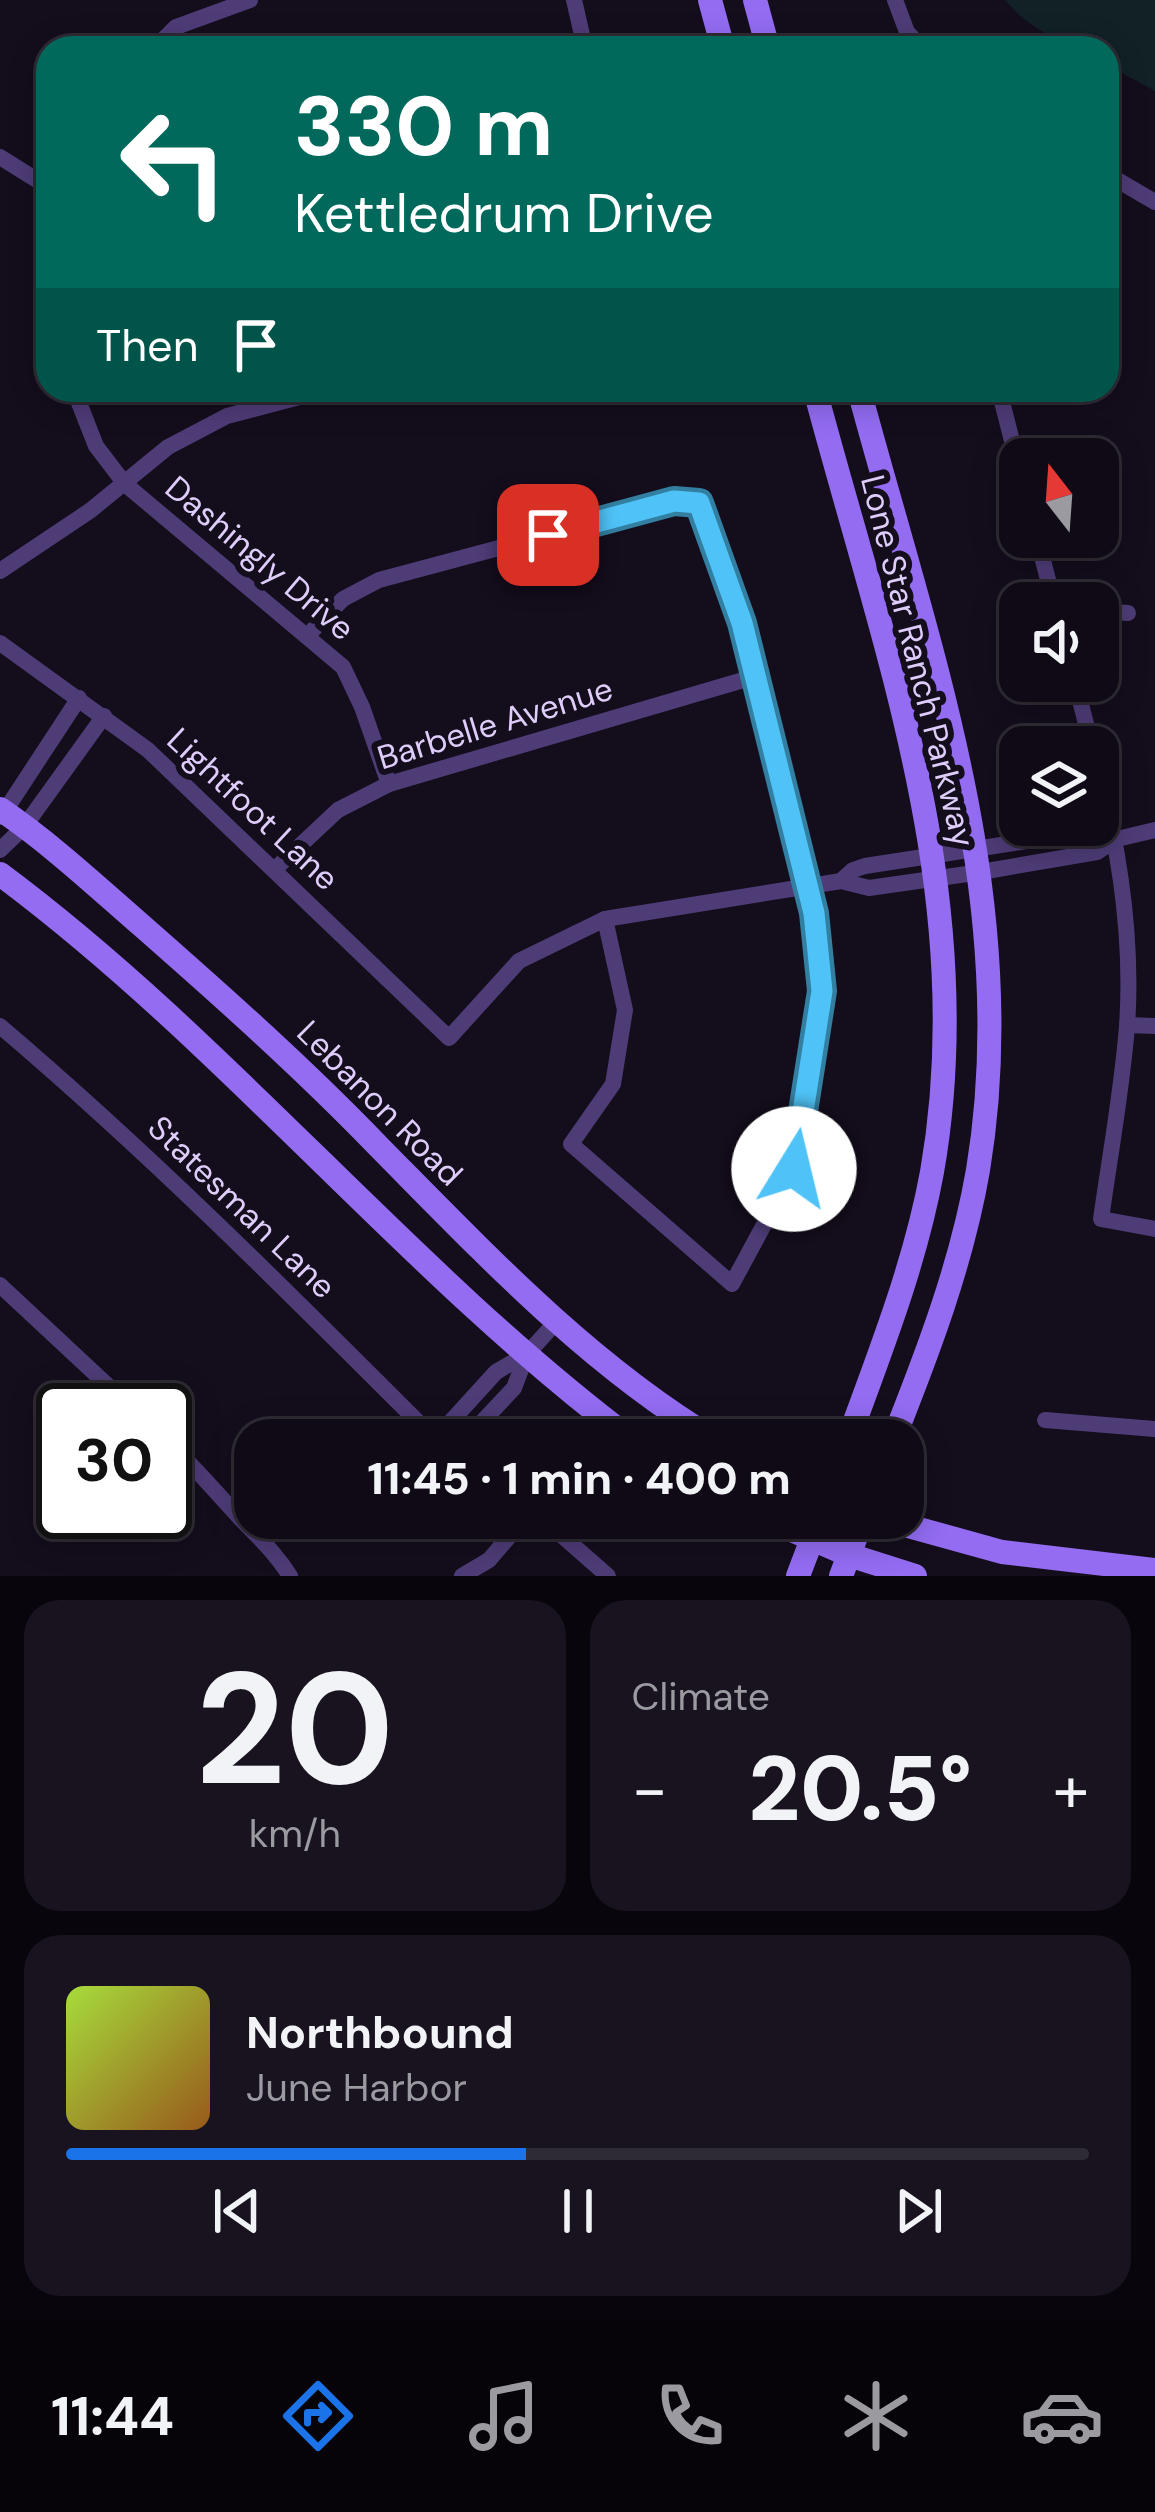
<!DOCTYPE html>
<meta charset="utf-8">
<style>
body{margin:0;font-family:"DM Sans",sans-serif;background:#18131e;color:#f1f3f6;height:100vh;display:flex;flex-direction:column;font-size:45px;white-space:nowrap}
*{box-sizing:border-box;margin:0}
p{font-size:39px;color:#9b9aa0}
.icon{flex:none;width:66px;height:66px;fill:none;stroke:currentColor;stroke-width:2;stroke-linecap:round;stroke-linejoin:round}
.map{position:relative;height:1576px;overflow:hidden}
.side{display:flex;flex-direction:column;gap:24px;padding:24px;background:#08060c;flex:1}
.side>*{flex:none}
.guide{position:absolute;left:36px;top:36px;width:1083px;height:366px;border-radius:36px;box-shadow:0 6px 30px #0003,0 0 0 3px #2f2b34;background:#00695c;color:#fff;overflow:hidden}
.needle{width:78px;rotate:343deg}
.fabs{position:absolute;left:999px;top:438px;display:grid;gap:24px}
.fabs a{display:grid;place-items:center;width:120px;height:120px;border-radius:24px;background:#0f0a15;box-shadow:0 6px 30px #0003,0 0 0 3px #2f2b34;font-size:60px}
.speed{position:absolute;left:36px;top:1383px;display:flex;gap:24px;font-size:60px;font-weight:700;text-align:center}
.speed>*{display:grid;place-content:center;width:156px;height:156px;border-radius:50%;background:#0f0a15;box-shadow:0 6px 30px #0003,0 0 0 3px #2f2b34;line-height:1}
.speed .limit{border:6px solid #111;border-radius:18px;background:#fff;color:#111}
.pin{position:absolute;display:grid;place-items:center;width:102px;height:102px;color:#fff;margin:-51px;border-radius:24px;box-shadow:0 6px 18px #0006}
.me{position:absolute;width:132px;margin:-66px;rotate:9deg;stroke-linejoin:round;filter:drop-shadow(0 0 9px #0008)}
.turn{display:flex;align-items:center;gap:42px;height:252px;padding:0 60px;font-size:54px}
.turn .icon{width:156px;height:156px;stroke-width:2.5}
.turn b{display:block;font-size:84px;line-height:102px}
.then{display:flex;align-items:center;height:114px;padding:0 60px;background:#0003;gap:24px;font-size:45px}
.big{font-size:90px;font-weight:800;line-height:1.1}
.side .card{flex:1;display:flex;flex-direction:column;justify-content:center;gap:18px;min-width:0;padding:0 42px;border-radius:36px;background:#18131e}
.side .dial{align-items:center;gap:0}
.dial b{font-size:156px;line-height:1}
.song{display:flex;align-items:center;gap:36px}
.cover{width:144px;height:144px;border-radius:18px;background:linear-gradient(135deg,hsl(80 70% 55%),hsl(30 70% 35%))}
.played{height:12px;border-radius:6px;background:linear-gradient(90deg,#1a73e8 45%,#2f2b34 45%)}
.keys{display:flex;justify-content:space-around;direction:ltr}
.heat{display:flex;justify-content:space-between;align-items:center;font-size:66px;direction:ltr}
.side .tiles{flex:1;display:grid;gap:24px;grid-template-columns:1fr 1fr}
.card:last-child{grid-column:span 2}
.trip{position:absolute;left:234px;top:1419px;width:690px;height:120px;border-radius:36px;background:#0f0a15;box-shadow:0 6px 30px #0003,0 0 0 3px #2f2b34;font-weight:800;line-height:120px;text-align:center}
.dock{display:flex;height:192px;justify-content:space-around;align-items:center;background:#060408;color:#9b9aa0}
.dock .icon{width:84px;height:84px}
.dock .on{color:#1a73e8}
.dock b{font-size:54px;color:#f1f3f6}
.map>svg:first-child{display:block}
.green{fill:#112125}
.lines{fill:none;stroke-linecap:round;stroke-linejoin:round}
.street{stroke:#4e3c77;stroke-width:16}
.secondary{stroke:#936cf2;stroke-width:24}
.route-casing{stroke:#337fa1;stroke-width:30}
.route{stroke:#4fc3f7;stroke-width:21}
.labels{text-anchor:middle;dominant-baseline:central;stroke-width:12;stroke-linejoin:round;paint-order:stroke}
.street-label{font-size:33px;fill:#decdfa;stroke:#140d1c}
</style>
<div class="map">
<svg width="1155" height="1576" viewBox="0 0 1155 1576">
<rect width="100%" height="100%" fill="#140d1c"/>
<path class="green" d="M1005,0H1155V91L1107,65V48C1066,48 1032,32 1005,0Z"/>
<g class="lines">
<g class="street">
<polyline points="574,0 585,48"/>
<polyline points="895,0 907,32 922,48"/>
<polyline points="155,48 176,27 250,0"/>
<polyline points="0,157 48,187"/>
<polyline points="1107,174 1155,202"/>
<polyline points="74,390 96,446 125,484 343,667 362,707 389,784"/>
<polyline points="999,390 1020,472"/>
<polyline points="1000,396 1019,390"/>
<polyline points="1037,537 1054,603"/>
<polyline points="0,571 91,510 168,447 227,416 326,390"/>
<polyline points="1098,611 1128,613"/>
<polyline points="308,635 343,599 379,580 674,501 699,503 757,676 809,886 822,990 794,1169 732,1284 571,1144 613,1084 625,1010 605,919"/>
<polyline points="0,643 148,750 449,1038 519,961 605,919 841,881 869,888 981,872 1097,852 1117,839 1155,830"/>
<polyline points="1075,681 1092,747"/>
<path d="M1098,768C1120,852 1133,939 1127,1026C1122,1090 1110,1155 1101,1219L1155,1229"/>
<polyline points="1,817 79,698"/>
<polyline points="0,850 24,827 104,716"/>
<polyline points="275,869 338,810 389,784 757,676"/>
<polyline points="841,881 853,870 865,866 1091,831 1117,839"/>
<polyline points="1127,1025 1155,1026"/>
<path d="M0,1026C153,1156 294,1298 436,1440"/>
<polyline points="0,1285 134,1410"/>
<polyline points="1045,1420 1155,1429"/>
<path d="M165,1439C192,1464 214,1490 239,1517C258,1537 275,1552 290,1576"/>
<polyline points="435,1439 496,1372 527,1354 558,1320"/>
<polyline points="465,1440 514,1388 527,1354"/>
<polyline points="542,1518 608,1576"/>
<polyline points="462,1576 489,1560 525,1518"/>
</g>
<g class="secondary">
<polyline points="710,0 723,48"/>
<polyline points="755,0 768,48"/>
<path d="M815,390C884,650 980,899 932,1172C915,1265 880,1352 848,1440"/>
<path d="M859,390C928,647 1023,900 978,1170C962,1263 928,1352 893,1440"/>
<path d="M0,809C50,843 95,885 141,925C223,997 304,1069 380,1148C484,1253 588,1364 715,1440"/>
<path d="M0,874C227,1043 406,1270 632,1440"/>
<polyline points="764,1518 849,1555 915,1576"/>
<polyline points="879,1518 1002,1552 1155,1570"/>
<polyline points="798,1576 820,1518"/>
<polyline points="841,1576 863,1518"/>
</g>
</g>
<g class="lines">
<g class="route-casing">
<polyline id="route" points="548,535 674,501 699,503 742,623 814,913 822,991 794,1169"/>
</g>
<use href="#route" class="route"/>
</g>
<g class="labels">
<g class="street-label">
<text transform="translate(260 558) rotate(40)">Dashingly Drive</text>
<text transform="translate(918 661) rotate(76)">Lone Star Ranch Parkway</text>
<text transform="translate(495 723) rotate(-17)">Barbelle Avenue</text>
<text transform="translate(253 809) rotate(43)">Lightfoot Lane</text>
<text transform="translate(380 1103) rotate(45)">Lebanon Road</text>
<text transform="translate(242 1207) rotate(44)">Statesman Lane</text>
</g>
</g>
</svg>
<div class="fabs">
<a><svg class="needle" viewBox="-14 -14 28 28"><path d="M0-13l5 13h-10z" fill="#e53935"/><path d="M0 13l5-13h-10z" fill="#9b9aa0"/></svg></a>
<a><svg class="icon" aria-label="sound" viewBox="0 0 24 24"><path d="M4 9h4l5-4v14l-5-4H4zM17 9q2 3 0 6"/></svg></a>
<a><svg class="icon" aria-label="layers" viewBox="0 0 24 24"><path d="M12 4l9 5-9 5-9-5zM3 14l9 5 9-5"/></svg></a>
</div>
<div class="speed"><div class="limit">30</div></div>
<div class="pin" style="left:548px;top:535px;background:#d93025"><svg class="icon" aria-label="arrive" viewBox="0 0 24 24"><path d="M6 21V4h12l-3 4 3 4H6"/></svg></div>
<svg class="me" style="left:794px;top:1169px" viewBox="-20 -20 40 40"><circle r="19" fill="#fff"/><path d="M0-13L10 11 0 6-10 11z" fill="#4fc3f7"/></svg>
<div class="trip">11:45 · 1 min · 400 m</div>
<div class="guide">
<div class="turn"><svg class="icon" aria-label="left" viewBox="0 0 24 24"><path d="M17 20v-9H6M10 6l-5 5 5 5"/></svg><div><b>330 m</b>Kettledrum Drive</div></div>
<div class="then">Then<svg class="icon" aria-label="arrive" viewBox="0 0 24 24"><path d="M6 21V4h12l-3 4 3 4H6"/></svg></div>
</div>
</div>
<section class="side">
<div class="tiles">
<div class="card dial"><b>20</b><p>km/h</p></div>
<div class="card"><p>Climate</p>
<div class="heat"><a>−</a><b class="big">20.5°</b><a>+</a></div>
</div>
<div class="card">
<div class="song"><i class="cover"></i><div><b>Northbound</b><p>June Harbor</p></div></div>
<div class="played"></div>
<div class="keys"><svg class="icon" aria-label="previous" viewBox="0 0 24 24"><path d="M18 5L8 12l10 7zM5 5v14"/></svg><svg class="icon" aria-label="pause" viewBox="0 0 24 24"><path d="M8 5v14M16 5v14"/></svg><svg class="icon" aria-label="next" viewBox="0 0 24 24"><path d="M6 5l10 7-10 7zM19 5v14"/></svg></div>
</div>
</div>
</section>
<nav class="dock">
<b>11:44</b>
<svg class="icon on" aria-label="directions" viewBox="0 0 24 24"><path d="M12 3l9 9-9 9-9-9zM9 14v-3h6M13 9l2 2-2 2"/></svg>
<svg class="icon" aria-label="music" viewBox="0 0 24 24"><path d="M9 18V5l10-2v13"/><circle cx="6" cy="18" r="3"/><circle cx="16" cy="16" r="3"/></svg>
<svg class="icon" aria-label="phone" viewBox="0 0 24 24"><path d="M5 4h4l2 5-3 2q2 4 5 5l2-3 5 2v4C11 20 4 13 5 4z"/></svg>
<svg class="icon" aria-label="climate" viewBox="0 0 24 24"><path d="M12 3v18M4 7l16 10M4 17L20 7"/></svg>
<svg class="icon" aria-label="car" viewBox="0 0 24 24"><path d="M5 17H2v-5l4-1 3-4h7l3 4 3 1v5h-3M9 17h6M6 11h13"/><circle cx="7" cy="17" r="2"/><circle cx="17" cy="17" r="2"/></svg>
</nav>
